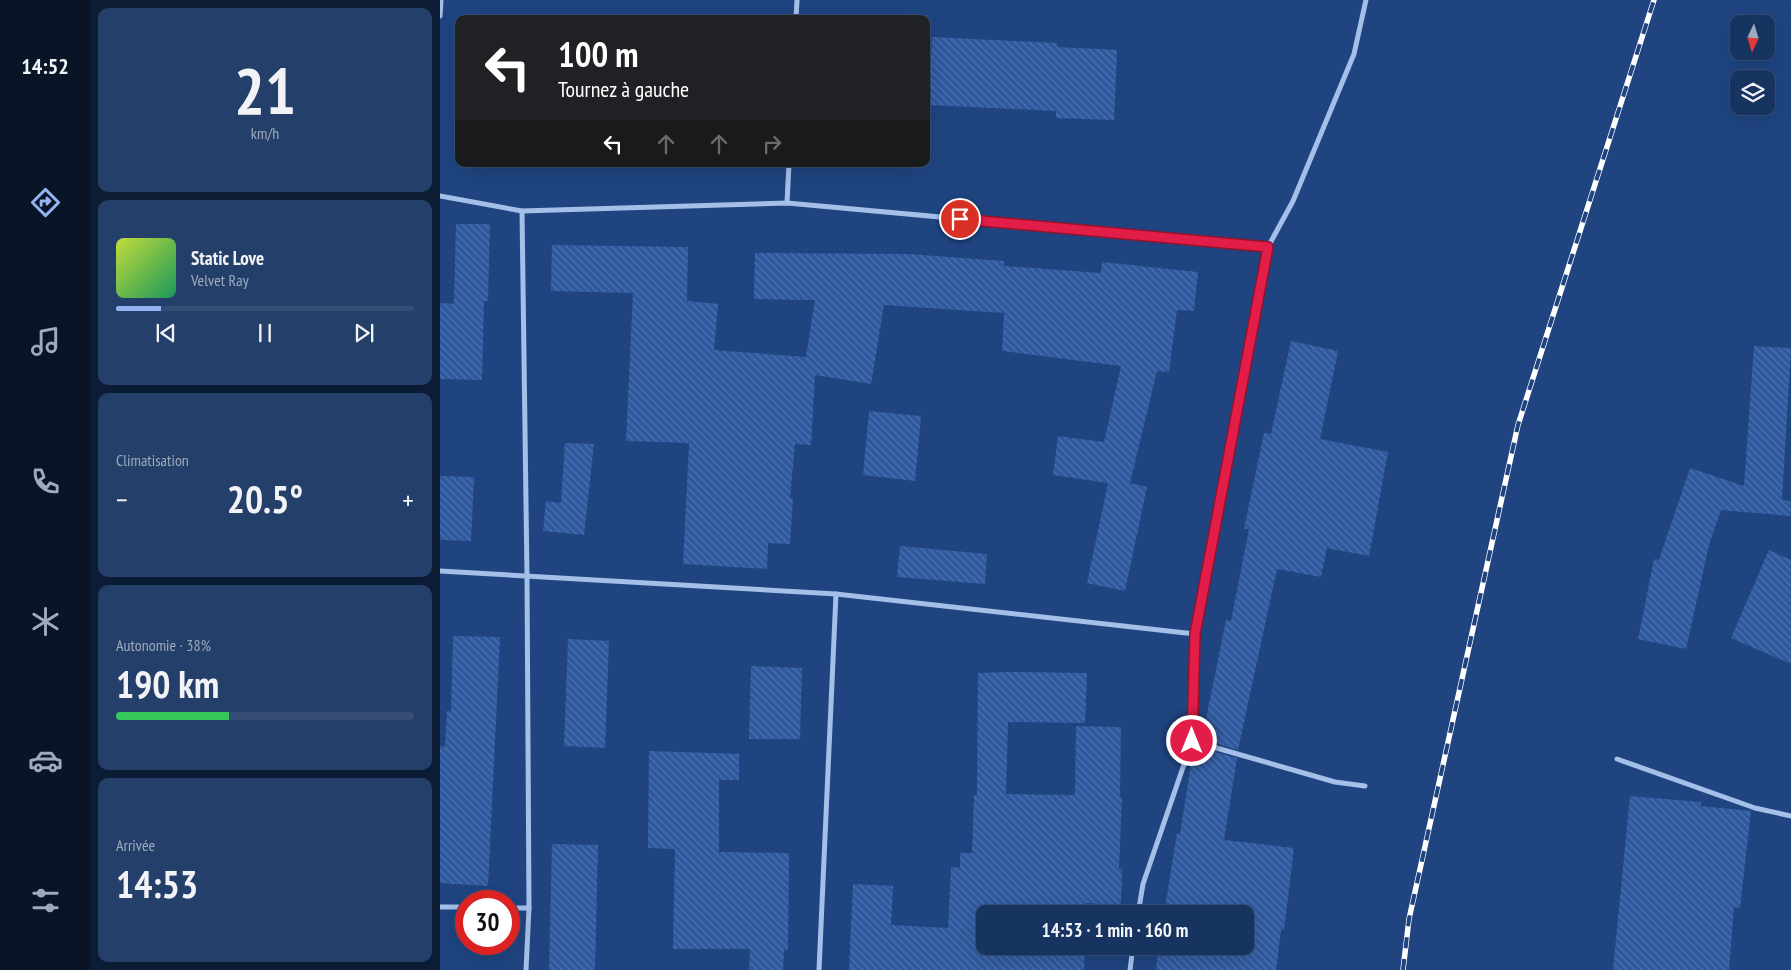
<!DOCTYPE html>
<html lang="fr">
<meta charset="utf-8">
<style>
body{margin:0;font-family:"PT Sans Narrow",sans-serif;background:#243f69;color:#f1f3f6;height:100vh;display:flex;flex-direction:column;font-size:19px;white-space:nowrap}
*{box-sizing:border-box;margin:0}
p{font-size:16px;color:#9eaabd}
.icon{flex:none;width:28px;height:28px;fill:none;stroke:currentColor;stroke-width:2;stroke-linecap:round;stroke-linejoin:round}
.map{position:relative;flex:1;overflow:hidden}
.drawer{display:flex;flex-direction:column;gap:8px;padding:8px;background:#0d1c35;width:350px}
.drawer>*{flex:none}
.banner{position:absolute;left:15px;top:15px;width:475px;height:152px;border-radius:10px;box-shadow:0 5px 20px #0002,0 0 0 1px #364e75;background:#202124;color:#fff;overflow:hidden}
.needle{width:32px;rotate:184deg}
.buttons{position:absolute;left:1290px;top:15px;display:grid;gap:10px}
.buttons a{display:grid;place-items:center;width:45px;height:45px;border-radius:10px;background:#173360;box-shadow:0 5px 20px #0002,0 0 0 1px #364e75;font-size:25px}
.speed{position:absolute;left:15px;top:890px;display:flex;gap:10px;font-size:25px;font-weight:700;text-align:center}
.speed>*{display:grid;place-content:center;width:65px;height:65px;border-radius:50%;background:#173360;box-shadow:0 5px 20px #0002,0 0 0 1px #364e75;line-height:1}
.speed .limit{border:8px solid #d22;background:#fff;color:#111}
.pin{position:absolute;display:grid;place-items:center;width:42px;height:42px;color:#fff;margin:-21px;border:2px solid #fff;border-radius:50%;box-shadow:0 1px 5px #0007}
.me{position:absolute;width:55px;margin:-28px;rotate:0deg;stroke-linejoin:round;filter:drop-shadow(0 0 4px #0008)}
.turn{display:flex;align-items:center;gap:18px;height:105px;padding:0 20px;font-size:22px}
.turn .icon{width:65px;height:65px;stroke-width:2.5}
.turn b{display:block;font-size:35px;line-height:42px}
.lanes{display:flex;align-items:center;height:48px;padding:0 20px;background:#0003;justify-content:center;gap:25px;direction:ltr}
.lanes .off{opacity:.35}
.big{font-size:38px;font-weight:700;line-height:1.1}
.drawer .card{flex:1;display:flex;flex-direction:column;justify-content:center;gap:8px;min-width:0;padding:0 18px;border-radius:10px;background:#243f69}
.drawer .dial{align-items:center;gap:0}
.dial b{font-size:65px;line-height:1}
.song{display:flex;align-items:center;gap:15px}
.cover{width:60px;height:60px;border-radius:8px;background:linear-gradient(135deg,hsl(70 70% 55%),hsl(150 70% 35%))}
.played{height:5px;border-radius:2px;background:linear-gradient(90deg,#95b2f1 15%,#364e75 15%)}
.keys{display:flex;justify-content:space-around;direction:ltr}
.heat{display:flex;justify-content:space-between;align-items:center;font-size:28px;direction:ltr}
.charge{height:8px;border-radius:4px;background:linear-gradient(90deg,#34c759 38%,#364e75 0)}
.trip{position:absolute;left:536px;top:905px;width:278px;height:50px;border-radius:10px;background:#173360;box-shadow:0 5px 20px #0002,0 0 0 1px #364e75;font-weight:700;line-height:50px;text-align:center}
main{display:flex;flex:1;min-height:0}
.tabs{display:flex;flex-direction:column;width:90px;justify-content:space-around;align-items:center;background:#091426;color:#9eaabd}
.tabs .icon{width:35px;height:35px}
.tabs .active{color:#95b2f1}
.tabs b{font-size:22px;color:#f1f3f6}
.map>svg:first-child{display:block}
.building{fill:url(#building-back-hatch)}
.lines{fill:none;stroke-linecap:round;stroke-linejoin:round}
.minor{stroke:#a4bfe8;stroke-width:5}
.rail-casing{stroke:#fff;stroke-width:5.5}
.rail{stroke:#1f4480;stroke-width:4;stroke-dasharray:11;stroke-linecap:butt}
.route-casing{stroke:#92132f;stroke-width:12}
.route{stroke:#e11d48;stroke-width:9}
</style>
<main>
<nav class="tabs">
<b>14:52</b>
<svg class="icon active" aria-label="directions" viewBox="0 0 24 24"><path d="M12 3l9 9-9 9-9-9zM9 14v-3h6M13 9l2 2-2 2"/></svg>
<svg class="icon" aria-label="music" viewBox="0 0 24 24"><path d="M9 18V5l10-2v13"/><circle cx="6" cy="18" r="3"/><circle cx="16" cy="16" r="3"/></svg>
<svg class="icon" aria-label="phone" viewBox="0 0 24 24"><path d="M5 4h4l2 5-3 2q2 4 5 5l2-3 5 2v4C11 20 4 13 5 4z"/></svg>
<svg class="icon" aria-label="climate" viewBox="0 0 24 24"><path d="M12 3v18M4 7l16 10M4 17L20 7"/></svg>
<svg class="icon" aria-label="car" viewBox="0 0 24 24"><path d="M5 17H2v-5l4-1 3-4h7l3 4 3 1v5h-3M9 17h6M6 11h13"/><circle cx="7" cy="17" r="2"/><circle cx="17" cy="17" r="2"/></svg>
<svg class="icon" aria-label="filters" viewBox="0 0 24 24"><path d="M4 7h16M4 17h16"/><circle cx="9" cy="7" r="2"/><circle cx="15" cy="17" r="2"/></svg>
</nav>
<section class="drawer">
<div class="card dial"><b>21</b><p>km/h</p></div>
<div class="card">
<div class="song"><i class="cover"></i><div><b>Static Love</b><p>Velvet Ray</p></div></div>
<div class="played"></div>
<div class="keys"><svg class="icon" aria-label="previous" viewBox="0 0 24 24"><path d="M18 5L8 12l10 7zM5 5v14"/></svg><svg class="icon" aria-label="pause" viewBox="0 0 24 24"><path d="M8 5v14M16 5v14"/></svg><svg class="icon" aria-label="next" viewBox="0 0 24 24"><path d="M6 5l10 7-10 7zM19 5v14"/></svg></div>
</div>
<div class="card"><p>Climatisation</p>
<div class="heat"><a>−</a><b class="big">20.5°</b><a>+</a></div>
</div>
<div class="card"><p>Autonomie · 38%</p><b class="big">190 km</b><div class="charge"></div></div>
<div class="card"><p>Arrivée</p><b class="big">14:53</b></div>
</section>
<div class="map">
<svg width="1351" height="970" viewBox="0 0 1351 970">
<defs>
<pattern id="building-back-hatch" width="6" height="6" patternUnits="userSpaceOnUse" patternTransform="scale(1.25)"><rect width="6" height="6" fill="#2f599e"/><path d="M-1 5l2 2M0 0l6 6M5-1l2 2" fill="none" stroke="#4e72ad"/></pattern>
</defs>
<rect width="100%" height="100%" fill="#1f4480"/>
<g class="building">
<polygon points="492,37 617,43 617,47 677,50 674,120 616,118 616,111 489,105"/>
<polygon points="16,224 50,224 48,301 44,301 42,380 0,379 0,303 14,304"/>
<polygon points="112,245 248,247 247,301 278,304 274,350 366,357 375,300 314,299 315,253 468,254 564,261 564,266 661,273 662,262 758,272 754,311 737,310 729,372 717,371 690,483 707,487 685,591 647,583 668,483 613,475 618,436 664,442 681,366 562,351 564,313 444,305 431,384 375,375 371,445 355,444 350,498 353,498 350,544 328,543 327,569 243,564 249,443 186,441 193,293 111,291"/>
<polygon points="851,341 898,351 880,439 948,452 929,556 887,548 881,577 837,569 798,750 762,739 786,620 791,621 809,529 804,529 824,433 831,434"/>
<polygon points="1314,346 1351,348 1342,499 1351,502 1351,516 1281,510 1269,545 1246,649 1198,639 1214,559 1219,560 1250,468 1304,486"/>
<polygon points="429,411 481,416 475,481 423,475"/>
<polygon points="125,443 154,444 144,535 103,531 106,501 121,503"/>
<polygon points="0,476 34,477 31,541 0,540"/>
<polygon points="460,546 547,554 545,584 457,577"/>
<polygon points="1329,550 1351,560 1351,664 1291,638"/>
<polygon points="13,636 60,637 48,886 0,883 0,746 5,747 7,711 11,711"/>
<polygon points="128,639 169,641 165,748 124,746"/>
<polygon points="311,666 362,668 360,739 309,739"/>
<polygon points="570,672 647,673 645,723 568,722 566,794 635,795 636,726 681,727 680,797 682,797 679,869 682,869 681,905 646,903 645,914 545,914 545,946 645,946 644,970 409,970 413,884 453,886 451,925 508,928 511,867 520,868 520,853 532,853 534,795 537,795 538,673"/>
<polygon points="760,748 797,758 784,840 854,848 844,930 841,930 836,970 716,970 719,946 805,946 805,914 724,914 737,833 740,834 753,751 759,752"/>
<polygon points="209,751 299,754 299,780 279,780 279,852 349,853 348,950 344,950 343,970 309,970 310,949 233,949 235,849 208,848"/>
<polygon points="1190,796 1261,802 1261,806 1311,811 1300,908 1294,907 1289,970 1173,970"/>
<polygon points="112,844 158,845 155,970 109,970"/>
</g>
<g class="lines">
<g class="minor">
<polyline points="0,16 1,0"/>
<polyline points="356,19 357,0"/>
<polyline points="0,196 82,211 347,203 828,247"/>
<polyline points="347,203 349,164"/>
<polyline points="82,211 87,576 89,908 86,970"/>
<polyline points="0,571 396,594 755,634"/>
<polyline points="752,741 895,782 925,786"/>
<polyline points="1177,759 1315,808 1351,816"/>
<polyline points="0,907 26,907"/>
<polyline points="69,908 89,908"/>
<polyline points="698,914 703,884 752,741 755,634 828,247 853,201 914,54 926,0"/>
<polyline points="379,970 396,594"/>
<polyline points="690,970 693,946"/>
</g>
<g class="rail-casing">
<polyline id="rail" points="963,970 969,919 1078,425 1214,0"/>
</g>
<use href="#rail" class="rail"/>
</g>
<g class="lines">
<g class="route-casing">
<polyline id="route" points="520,219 828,247 755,634 752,741"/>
</g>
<use href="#route" class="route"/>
</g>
</svg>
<div class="buttons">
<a><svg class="needle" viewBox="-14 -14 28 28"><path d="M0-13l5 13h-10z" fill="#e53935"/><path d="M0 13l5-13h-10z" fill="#9eaabd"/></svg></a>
<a><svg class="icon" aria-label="layers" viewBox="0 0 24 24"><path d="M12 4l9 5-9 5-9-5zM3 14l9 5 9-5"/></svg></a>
</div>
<div class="speed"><div class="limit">30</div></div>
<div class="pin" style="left:520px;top:219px;background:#d93025"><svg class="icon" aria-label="arrive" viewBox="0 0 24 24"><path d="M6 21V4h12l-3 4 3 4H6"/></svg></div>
<svg class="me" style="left:752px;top:741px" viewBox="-20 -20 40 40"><circle r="17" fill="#e11d48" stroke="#fff" stroke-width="3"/><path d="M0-11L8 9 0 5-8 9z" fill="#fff"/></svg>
<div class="trip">14:53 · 1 min · 160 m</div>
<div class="banner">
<div class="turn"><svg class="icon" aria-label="left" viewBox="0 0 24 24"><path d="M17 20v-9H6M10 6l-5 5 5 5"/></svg><div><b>100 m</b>Tournez à gauche</div></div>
<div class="lanes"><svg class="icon" aria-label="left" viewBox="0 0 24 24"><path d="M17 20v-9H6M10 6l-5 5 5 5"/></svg><svg class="icon off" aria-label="ahead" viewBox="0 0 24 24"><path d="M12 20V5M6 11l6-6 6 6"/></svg><svg class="icon off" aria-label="ahead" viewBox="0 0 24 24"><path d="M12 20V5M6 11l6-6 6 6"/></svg><svg class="icon off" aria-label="right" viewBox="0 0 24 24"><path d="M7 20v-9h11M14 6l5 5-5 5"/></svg></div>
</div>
</div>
</main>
